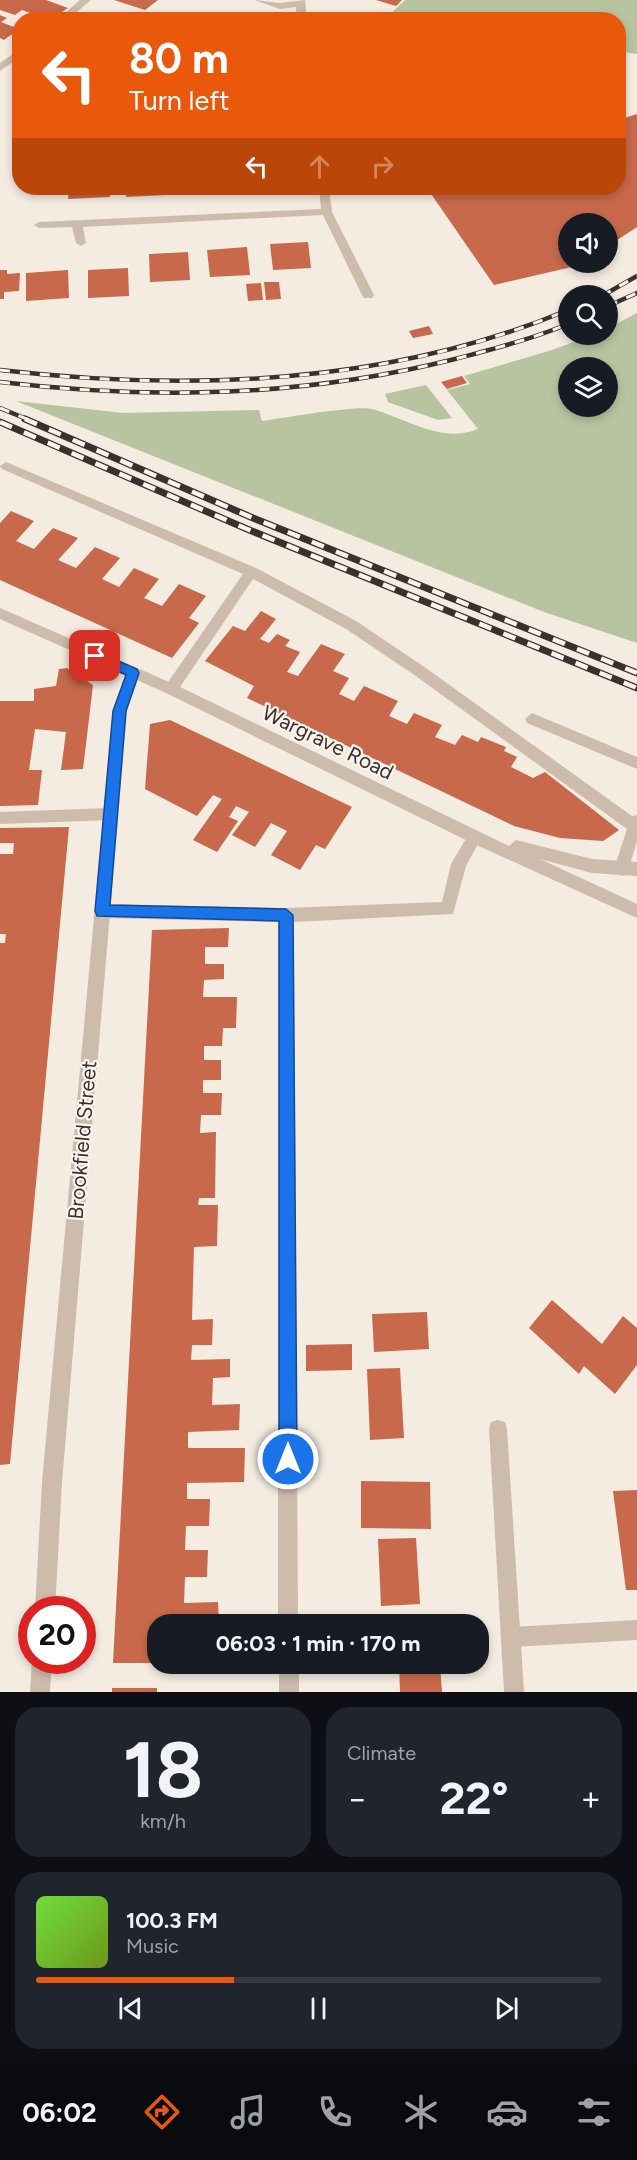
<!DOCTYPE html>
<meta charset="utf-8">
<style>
body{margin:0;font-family:Figtree,sans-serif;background:#20242c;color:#f1f3f6;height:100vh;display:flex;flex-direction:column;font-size:22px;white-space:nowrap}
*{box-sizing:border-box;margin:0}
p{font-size:20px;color:#9ea1a6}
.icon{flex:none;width:33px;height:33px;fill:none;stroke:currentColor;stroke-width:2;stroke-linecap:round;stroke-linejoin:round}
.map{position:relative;height:1692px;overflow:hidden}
.panel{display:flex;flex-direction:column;gap:15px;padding:15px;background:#0d0f14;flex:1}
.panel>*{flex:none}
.guide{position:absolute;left:12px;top:12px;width:614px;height:183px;border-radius:24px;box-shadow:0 3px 9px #0003;background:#ea580c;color:#fff;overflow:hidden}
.tools{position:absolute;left:558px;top:213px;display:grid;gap:12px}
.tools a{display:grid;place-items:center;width:60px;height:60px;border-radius:50%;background:#171b24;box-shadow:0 3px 9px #0003;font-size:30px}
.speed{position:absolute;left:18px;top:1596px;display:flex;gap:12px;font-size:30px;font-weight:700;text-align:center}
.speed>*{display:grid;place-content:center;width:78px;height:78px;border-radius:50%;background:#171b24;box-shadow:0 3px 9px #0003;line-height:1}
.speed .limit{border:9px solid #d22;background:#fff;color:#111}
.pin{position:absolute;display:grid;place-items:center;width:51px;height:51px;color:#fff;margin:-26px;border-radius:12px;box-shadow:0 3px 9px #0006}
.me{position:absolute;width:66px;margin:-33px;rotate:0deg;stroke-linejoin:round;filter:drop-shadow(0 0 4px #0008)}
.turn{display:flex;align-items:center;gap:21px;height:126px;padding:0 18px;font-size:27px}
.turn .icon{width:78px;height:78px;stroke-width:2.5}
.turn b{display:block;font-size:42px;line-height:51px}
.lanes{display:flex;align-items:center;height:57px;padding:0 18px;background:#0003;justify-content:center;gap:30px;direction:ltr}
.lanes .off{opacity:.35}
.big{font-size:45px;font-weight:700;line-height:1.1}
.panel .tile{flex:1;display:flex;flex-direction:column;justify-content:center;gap:9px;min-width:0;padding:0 21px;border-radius:24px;background:#20242c}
.panel .dial{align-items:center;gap:0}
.dial b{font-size:78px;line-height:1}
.song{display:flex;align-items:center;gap:18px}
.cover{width:72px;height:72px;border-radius:9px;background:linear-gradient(135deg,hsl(100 70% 55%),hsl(80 70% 35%))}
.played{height:6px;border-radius:3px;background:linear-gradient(90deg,#ea580c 35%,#363941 35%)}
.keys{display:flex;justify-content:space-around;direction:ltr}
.heat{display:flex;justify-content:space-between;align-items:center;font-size:33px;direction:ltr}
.panel .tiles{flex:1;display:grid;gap:15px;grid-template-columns:1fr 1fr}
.tile:last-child{grid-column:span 2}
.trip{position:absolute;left:147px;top:1614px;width:342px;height:60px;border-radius:24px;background:#171b24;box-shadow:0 3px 9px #0003;font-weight:700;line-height:60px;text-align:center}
.tab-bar{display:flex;height:96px;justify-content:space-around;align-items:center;background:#090b0e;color:#9ea1a6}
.tab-bar .icon{width:42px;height:42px}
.tab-bar .current{color:#ea580c}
.tab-bar b{font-size:27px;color:#f1f3f6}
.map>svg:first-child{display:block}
.green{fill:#b8c4a0;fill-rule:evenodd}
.building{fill:#c8694b}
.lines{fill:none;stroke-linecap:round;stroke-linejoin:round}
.service{fill:#cdbbac;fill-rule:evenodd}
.minor{fill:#cdbbac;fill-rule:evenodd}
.tertiary{fill:#cdbbac;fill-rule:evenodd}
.rail-far1-casing{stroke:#3b302b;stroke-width:4.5}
.rail-casing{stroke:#3b302b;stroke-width:7}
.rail-far1{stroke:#fbf5ee;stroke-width:3;stroke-dasharray:10;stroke-linecap:butt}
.rail{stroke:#fbf5ee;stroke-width:4.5;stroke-dasharray:13;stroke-linecap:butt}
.route{fill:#1a73e8;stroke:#114b97;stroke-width:1.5}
.labels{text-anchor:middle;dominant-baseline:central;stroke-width:4.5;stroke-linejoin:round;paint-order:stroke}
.street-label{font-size:21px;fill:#3b302b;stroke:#fbf5ee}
</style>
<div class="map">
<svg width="637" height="1692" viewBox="0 0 637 1692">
<rect width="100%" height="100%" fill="#f4ebe1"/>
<g class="green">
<polygon points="405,0 637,0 637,54 618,51 618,20 386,18"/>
<path d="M637,313V643L544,612L16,401L123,413L259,410L262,421C283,418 356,405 372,409C408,419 442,444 478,429L447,390L470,384L464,376L552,350L592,335L608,334V328ZM568,368H608V406H568Z"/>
<polygon points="426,385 452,418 438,420 388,402 385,394"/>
</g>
<g class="building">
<polygon points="0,0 46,0 68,8 49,20 22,10 15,15 0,10"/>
<polygon points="114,0 158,0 145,10"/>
<polygon points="376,0 402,0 396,6"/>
<polygon points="0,15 7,18 1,22 19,29 4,40 0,38"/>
<polygon points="637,114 637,227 608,246 608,224 568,224 568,262 581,262 576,266 494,285 427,188 618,188 618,120"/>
<polygon points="69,188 109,188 110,197 68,199"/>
<polygon points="126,188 166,188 166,195 126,197"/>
<rect x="185" y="188" width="36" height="5"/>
<polygon points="243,188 279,188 279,189 244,191"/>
<polygon points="308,242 311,268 273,270 270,244"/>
<polygon points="247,247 250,275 210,277 207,250"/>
<polygon points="188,252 190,280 150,282 149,254"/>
<polygon points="128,268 129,296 88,298 88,270"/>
<polygon points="0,270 7,270 7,274 20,273 19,291 4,292 4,299 0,299"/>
<polygon points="68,270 69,298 26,301 26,273"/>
<polygon points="264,282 279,282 281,299 266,300"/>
<polygon points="261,283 263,300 248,301 246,284"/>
<polygon points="429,326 433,334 413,338 409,331"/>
<polygon points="462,376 467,383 447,389 441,382"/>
<polygon points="11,511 34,521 16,541 34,549 53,528 78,538 58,560 76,568 95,547 120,558 102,579 119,587 134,568 159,579 144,598 162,606 179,584 206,596 189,618 199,623 172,658 0,580 0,523"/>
<polygon points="261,611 276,619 260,639 269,643 277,634 290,640 285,646 300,652 287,672 298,676 321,644 345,654 333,671 349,678 339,694 354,701 364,686 398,701 389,716 407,724 414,713 442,725 435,737 455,745 462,735 478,742 481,737 506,747 504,751 517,757 511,767 533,778 545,772 619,830 603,841 560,838 514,826 247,698 254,686 205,661 233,626 245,631"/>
<polygon points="67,668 93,685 83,769 61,770 66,732 35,729 29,770 42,770 38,805 0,806 0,701 34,701 34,689 56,686 59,669"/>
<polygon points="170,720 352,807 325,849 316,845 300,870 271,855 287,831 271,823 255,847 232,835 249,812 236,806 229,817 238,821 217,852 193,840 222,799 213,795 197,816 145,789 150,724"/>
<polygon points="69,827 10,1464 0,1465 0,943 5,943 6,934 0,934 0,854 13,854 14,843 0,843 0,828"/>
<polygon points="229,928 228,947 205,947 205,964 224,964 224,979 204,980 203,997 237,997 236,1028 223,1028 222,1046 204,1046 204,1060 221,1060 221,1080 203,1080 203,1093 222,1093 221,1115 201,1115 200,1133 216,1132 215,1198 199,1198 198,1205 218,1205 217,1246 194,1247 192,1320 213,1319 212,1345 192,1345 191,1360 230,1359 230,1377 213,1378 212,1405 240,1404 239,1430 188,1432 188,1448 245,1448 244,1482 187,1483 187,1499 210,1499 209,1526 186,1526 185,1550 208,1550 207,1577 185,1577 184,1603 218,1602 219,1624 158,1624 158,1663 113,1663 152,930"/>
<polygon points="552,1300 602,1344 623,1316 637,1328 637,1365 615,1394 584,1366 579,1374 529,1328"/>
<polygon points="427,1312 429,1349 374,1352 372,1314"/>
<polygon points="352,1344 352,1370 306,1371 306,1345"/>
<polygon points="400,1368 404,1438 370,1440 367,1369"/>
<polygon points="361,1481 430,1482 431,1529 361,1528"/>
<polygon points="637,1490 637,1590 626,1590 613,1491"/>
<polygon points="416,1538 420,1604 381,1606 378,1539"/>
<polygon points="399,1664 440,1664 442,1692 400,1692"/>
<rect x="112" y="1688" width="45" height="4"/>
</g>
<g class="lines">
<g class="service">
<polygon points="80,0 91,0 67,20 57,20"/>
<polygon points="20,49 20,57 0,71 0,63"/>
<polygon points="6,462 256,568 356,621 423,666 632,816 637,815 637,841 627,874 622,876 617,874 614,869 627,829 413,674 346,629 253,579 176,693 166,693 164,689 166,685 243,574 2,469 0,466"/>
<polygon points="532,713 637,757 637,769 527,723 525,719"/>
<polygon points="111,808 116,810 118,814 116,818 111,820 0,824 0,812"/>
<polygon points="475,831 480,832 482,837 466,866 453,914 294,922 298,1624 278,1624 278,922 102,918 97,916 94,911 97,906 102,904 286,908 442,902 451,864 470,832"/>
<polygon points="637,1620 637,1640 511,1647 504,1644 501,1637 504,1630 511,1627"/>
<rect x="279" y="1664" width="20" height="28"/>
</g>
<g class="minor">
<polygon points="254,0 280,3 305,0 307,20 297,20 296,7 280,9"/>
<polygon points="319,188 329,188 332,212 374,295 372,298 364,298 362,295 323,215 83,227 86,243 81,246 76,243 72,227 39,228 34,225 39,222 321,209"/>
<polygon points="133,667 140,673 127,711 62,1482 55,1610 35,1610 42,1482 113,711 126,673"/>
<polygon points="498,1420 505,1422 507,1429 524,1692 504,1692 489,1429 491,1422"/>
<polygon points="32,1660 52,1660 50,1692 30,1692"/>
</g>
<polygon class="tertiary" points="0,608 176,685 509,846 516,840 592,859 637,862 637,876 592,873 540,859 637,904 637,918 470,842 166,693 0,619"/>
<g class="rail-far1-casing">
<g id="rail-far1">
<polyline points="602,296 637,276"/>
<polyline points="608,306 637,293"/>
<path d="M0,370C190,392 389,385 568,310"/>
<path d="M0,382C154,400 304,397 455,359C493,349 532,339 568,324"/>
<polyline points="0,408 29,420"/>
</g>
</g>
<g class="rail-casing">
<g id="rail">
<polyline points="25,419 253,518 637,673"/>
<polyline points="0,422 247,529 637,688"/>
</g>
</g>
<use href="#rail-far1" class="rail-far1"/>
<use href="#rail" class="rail"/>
</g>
<polygon class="route" points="95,651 137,669 139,673 126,711 110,905 286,909 293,915 297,1459 294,1465 288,1468 282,1465 279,1459 279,921 97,916 95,911 113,711 126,675 91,659 89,656"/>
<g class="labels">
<g class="street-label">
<text transform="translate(328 742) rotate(26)">Wargrave Road</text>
<text transform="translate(82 1140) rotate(-85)">Brookfield Street</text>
</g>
</g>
</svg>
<div class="tools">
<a><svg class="icon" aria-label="sound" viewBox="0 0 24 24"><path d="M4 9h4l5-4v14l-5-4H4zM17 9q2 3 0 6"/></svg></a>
<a><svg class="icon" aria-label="search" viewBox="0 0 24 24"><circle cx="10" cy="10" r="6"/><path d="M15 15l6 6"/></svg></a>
<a><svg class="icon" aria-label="layers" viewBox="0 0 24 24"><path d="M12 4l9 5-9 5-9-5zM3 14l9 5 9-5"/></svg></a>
</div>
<div class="speed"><div class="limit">20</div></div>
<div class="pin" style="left:95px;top:656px;background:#d93025"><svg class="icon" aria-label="arrive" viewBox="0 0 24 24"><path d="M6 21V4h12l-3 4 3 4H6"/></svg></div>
<svg class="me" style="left:288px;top:1459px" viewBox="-20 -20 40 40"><circle r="17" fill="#1a73e8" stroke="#fff" stroke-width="3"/><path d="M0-11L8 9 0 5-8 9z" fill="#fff"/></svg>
<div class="trip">06:03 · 1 min · 170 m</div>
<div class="guide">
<div class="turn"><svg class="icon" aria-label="left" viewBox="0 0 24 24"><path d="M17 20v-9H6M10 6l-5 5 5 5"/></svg><div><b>80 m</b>Turn left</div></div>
<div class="lanes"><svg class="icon" aria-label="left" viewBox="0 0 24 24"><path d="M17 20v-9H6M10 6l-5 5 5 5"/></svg><svg class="icon off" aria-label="ahead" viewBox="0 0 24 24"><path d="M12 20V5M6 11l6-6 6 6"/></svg><svg class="icon off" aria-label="right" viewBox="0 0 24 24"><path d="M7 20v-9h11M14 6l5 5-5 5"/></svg></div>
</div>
</div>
<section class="panel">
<div class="tiles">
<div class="tile dial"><b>18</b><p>km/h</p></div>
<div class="tile"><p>Climate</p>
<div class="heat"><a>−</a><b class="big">22°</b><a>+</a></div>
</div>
<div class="tile">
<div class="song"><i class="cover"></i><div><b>100.3 FM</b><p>Music</p></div></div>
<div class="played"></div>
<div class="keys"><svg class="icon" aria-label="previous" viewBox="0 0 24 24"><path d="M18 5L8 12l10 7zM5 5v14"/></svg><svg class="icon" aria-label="pause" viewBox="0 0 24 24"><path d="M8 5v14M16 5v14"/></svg><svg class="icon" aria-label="next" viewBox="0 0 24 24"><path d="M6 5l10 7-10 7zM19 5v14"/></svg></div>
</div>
</div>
</section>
<nav class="tab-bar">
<b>06:02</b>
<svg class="icon current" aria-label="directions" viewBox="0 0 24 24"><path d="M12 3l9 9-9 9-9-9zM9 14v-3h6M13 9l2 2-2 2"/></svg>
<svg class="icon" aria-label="music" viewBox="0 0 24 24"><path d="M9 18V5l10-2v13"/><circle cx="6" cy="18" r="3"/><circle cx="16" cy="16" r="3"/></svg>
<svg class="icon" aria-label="phone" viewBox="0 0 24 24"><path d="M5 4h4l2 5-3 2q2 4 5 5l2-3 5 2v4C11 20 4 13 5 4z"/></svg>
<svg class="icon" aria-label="climate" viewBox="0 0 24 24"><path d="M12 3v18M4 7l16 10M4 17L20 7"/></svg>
<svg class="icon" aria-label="car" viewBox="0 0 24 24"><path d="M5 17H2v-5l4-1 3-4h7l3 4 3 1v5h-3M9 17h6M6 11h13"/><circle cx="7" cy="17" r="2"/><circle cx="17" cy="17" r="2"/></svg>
<svg class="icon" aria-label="filters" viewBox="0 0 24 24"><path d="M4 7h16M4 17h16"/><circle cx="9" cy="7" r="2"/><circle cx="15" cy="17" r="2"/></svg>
</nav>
